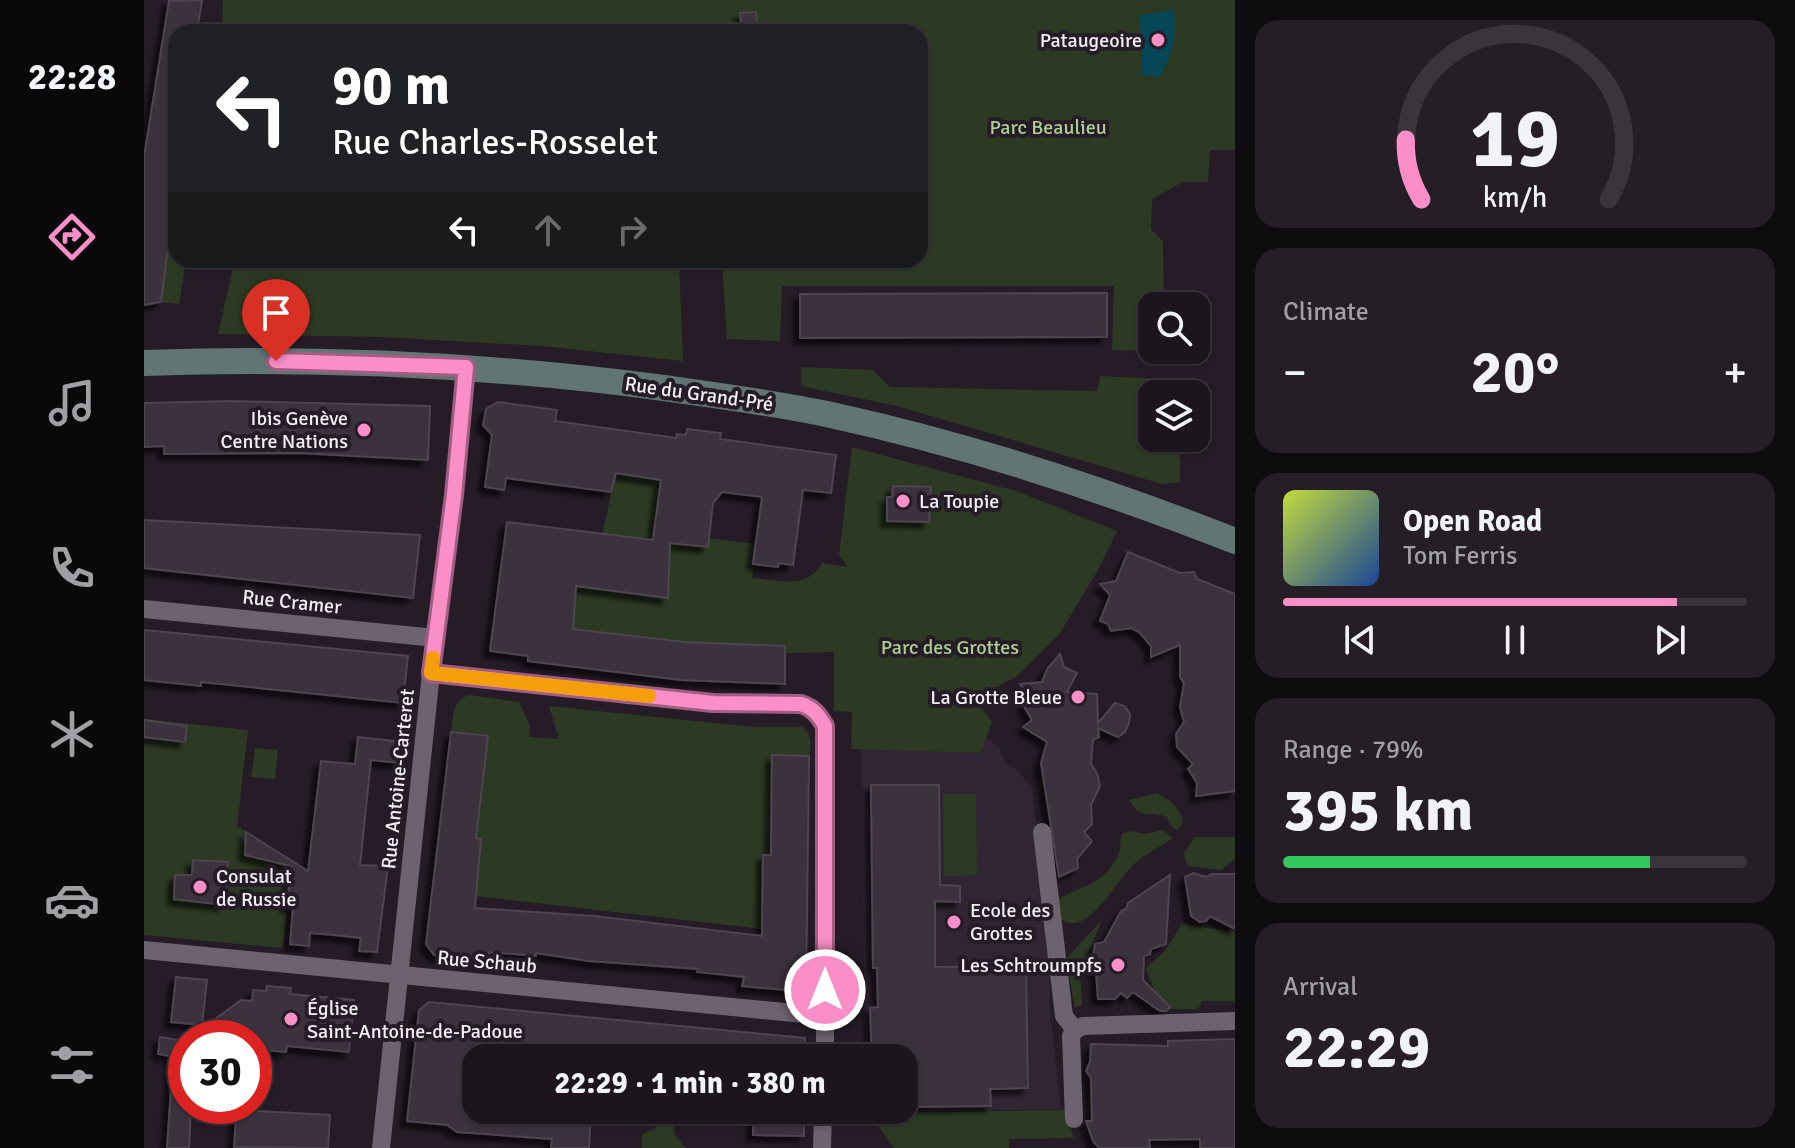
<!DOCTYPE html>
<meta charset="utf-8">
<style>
body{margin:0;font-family:Signika,sans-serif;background:#251e26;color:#f1f3f6;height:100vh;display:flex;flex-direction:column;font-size:30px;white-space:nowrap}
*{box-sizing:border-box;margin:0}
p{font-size:26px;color:#a09fa4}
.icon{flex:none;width:44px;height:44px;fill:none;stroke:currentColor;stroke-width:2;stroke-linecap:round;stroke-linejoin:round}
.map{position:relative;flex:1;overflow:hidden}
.drawer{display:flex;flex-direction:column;gap:20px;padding:20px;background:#0f0c10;width:560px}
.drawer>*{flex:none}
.top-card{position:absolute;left:24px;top:24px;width:760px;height:244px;border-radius:24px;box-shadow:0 2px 6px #0004,0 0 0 2px #3a343b;background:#202124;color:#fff;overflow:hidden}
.controls{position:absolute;left:994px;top:292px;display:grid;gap:16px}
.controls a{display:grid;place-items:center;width:72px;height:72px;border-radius:16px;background:#1c151d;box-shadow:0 2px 6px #0004,0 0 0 2px #3a343b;font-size:40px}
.speed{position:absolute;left:24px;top:1020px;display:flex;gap:16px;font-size:40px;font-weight:700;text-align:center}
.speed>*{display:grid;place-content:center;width:104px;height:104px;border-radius:50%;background:#1c151d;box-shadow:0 2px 6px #0004,0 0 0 2px #3a343b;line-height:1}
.speed .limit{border:12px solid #d22;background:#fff;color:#111}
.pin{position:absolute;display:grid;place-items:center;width:68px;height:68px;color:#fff;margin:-82px -34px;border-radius:50% 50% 50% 0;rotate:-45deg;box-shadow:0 0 8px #0007}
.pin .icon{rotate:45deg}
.me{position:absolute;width:88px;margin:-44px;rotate:0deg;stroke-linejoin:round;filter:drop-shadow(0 0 6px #0008)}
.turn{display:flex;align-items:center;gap:28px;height:168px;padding:0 32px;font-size:36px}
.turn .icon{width:104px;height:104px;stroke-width:2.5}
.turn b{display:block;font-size:56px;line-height:68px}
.lanes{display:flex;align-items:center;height:76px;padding:0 32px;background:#0003;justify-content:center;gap:40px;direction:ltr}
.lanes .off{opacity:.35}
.big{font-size:60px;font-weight:800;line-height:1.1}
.drawer .tile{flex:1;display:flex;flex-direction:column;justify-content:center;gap:12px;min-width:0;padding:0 28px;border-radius:24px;background:#251e26}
.drawer .dial{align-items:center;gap:0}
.dial svg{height:208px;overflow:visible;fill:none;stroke:#3a343b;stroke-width:7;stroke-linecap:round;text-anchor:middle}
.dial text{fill:#f1f3f6;stroke:none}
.song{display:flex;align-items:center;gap:24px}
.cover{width:96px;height:96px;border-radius:12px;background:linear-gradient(135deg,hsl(70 70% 55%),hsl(220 70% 35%))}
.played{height:8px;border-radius:4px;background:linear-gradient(90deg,#fa8fc8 85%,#3a343b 85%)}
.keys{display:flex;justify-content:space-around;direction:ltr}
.heat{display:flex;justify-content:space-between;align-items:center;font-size:44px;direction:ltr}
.charge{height:12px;border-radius:6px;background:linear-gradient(90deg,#34c759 79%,#3a343b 0)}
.trip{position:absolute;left:318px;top:1044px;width:456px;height:80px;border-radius:24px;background:#1c151d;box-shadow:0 2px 6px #0004,0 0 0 2px #3a343b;font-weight:800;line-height:80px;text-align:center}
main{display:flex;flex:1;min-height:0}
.menu{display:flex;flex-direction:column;width:144px;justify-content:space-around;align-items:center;background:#0b080c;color:#a09fa4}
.menu .icon{width:56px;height:56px}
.menu .selected{color:#fa8fc8}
.menu b{font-size:36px;color:#f1f3f6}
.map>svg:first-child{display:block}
.built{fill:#312434}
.green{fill:#2d3a23}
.water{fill:#074656}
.building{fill:#3a313c;stroke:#4e4450;stroke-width:2;filter:url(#shadow)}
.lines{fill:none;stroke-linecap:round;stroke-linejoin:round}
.street{stroke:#6d626f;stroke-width:18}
.secondary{stroke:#617573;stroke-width:26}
.route-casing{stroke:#a25d82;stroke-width:20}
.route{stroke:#fa8fc8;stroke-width:14}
.slow{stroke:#f59e0b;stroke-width:14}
.poi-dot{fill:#fa8fc8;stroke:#251c27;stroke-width:3}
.labels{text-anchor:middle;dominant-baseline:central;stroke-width:8;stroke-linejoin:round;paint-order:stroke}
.poi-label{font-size:20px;fill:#f4eef5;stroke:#251c27;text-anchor:end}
.park-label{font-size:20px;fill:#add090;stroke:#251c27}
.street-label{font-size:20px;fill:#f4eef5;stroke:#251c27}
</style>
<main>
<nav class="menu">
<b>22:28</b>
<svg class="icon selected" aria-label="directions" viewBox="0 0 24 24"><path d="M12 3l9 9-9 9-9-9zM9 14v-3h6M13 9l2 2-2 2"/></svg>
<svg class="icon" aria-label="music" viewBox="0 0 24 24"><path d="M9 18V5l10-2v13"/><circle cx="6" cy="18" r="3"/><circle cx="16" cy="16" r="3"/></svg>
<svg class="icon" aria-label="phone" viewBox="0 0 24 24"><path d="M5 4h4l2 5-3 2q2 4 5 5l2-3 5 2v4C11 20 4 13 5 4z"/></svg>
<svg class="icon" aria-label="climate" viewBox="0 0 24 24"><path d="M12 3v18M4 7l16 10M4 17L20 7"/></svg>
<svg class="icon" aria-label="car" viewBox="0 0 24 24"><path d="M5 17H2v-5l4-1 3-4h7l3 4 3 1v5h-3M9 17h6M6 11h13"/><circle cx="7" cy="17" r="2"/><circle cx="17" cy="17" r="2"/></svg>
<svg class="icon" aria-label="filters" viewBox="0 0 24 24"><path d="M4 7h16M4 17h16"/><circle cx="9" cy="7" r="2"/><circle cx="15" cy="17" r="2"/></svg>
</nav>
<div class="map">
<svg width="1091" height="1148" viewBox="0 0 1091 1148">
<defs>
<filter id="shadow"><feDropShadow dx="-6" dy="6" stdDeviation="2" flood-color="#0009"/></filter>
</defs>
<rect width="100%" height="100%" fill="#251c27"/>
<polygon class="built" points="843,738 855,747 863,766 873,769 888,788 906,960 906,1011 917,1109 722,1113 722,1110 760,1110 760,1058 721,1058 717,749 837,753"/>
<g class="green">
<polygon points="79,0 1091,0 1091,150 1066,150 1064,182 1039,182 1008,199 1007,229 1019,241 1020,306 1008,306 1008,350 1021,351 968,350 970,286 638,286 636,341 583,339 578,260 776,260 776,32 78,32"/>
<polygon points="32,186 32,260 42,260 35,304 17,302"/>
<polygon points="168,260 535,260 539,361 398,346 237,337 74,334 90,263"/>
<polygon points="657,367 729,370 746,387 953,391 956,376 1016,379 1031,394 1008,394 1008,438 1036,438 1036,482 1018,484 753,406 657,386"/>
<path d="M708,447L872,491L973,531L954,570L916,633L873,676L856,685L838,709L848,722L837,753L707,749L708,712L690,711V652L641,653V646L540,642L388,623L431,600L432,586L524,598L526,543L564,547L565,538L612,544L608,578C634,580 663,590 678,563L704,567L695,555Z"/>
<polygon points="472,473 493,476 517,474 509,540 458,535"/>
<path d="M324,695L375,702L386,726L385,737L415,739L405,706L610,727H659C668,736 667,743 665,756L629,755L627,855H619V929L332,896L337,839L332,838L344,736L307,732C309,717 308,702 324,695Z"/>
<polygon points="0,719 104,730 93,826 148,861 139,948 0,935"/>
<polygon points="111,748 134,750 131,779 107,777"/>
<path d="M1013,793L1025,800L1035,811L1039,821L1034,831L1026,825L1023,817C1005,810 997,821 985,800Z"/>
<polygon points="799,794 832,794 833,875 800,876"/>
<path d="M1019,830L1029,838C1015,847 998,856 987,867C971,883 942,939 917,919L913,904L916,898C940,885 963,883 975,853C977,847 976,840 978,834L988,831L1001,834Z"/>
<polygon points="1051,837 1091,837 1091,859 1077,870 1043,866 1040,853"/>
<polygon points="958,920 936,971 938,1005 931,1008 922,959"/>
<polygon points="1038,924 1091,932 1091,1001 1058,1001 1054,1009 1007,1009 1009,987 1002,968 1021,951"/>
<polygon points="513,1110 531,1110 530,1134 542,1148 498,1148 498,1134 511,1129"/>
<polygon points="925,1110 923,1117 930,1138 865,1139 865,1148 750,1148 725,1113"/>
</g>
<path class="water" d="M1030,10C1033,35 1028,55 1016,77L998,75L996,15Z"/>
<g class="building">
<polygon points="58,0 53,32 32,32 32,186 17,302 0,305 0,157 25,1"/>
<polygon points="612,12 614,32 598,32 596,13"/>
<polygon points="963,293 963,337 656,338 656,294"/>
<polygon points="87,401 286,406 284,460 154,453 20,454 20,446 0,447 0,403"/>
<polygon points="354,402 413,410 411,421 532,438 533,434 542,435 543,429 577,433 576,439 692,455 687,493 659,490 649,565 635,563 634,567 609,564 618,497 578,492 569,503 564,547 526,543 524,598 432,586 429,629 540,642 641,646 641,684 537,680 384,661 384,656 346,651 363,522 509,540 517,480 472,473 467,492 362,478 360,490 341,487 348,435 339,425 342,409"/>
<polygon points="749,486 787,487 785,522 743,521 743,497 748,497"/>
<polygon points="0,520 276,535 269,598 0,568"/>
<polygon points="984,552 1036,573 1050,572 1053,579 1091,594 1091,791 1052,796 1053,783 1044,769 1049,764 1033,747 1032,734 1040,722 1036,707 1040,683 1036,677 1036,645 1007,657 1007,646 996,633 987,628 967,631 964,624 956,621 966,595 956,584 972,581"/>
<polygon points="0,630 264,656 259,703 57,682 57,686 0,680"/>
<polygon points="916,654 920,667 933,673 923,692 953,694 954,723 971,703 981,706 986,714 985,723 981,732 974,737 954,728 955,737 949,740 947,763 954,776 956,786 947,805 948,824 940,832 948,841 933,859 934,868 915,877 897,763 903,742 879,727 888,720 879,705 884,697 876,684 898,682 903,669"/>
<polygon points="0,720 43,726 41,742 0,737"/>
<polygon points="307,732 344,736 332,838 337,839 331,908 450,916 618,936 619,855 627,855 628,755 665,756 662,992 598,986 600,977 553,972 554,969 445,961 392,953 392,956 345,952 344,961 290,955 282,944"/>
<polygon points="214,737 258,742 255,763 227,760 216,865 244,866 233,952 215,951 217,938 190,935 166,933 165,946 146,944 149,907 143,907 147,866 101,855 102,832 164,871 177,761 211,764"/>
<polygon points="727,785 795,785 796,885 816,886 816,902 791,901 791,967 882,966 884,1088 846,1089 847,1106 760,1107 760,1058 728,1058 726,1008 734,1007 733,968 729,968"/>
<polygon points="49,860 84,862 80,905 30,899 31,875 48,875"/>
<polygon points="1049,873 1062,877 1068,874 1091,874 1091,929 1066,916 1062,921 1056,922 1047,916 1041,877"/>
<polygon points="1026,875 1022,944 1007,949 1006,954 1000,956 999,980 1026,1007 1022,1011 1016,1011 989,992 983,998 977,993 971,999 954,999 952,971 950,968 955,961 949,955 951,944 960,942 977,911 982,909 984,903"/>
<polygon points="32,977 63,980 58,1025 27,1022"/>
<polygon points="123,986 147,988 146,994 210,1000 205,1052 143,1046 142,1052 110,1049 110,1038 81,1038 82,1027 63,1025 97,1000 108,1001 109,990 122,991"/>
<polygon points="285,1002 661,1038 661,1058 474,1058 348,1049 348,1057 332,1056 332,1110 447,1110 445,1148 407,1148 408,1139 313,1132 303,1125 263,1121 275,1010"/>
<polygon points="16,1037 34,1040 32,1057 14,1054"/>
<polygon points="1091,1039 1091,1148 1056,1148 1056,1139 1005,1140 1006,1148 955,1148 949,1141 942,1121 948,1121 947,1078 942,1071 946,1062 947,1044 1024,1046 1024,1041"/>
<polygon points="29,1059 42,1060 42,1106 47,1106 45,1148 23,1148"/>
<polygon points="93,1106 113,1106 113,1111 186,1115 184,1148 90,1147"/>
<polygon points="609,1110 660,1110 660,1136 609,1135"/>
</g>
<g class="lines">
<g class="street">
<polyline points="0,609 292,638"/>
<polyline points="287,673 569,703 657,704 668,708 681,726 681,1058"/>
<polyline points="898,832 920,1016 931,1030"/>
<polyline points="0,950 681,1016"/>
<polyline points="931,1030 939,1026 1091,1021"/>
<polyline points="930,1119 927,1036 931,1030"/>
<polyline points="237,1148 287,673 310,495 322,367"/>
<polyline points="678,1148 679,1110"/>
</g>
<path class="secondary" d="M0,363C174,357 347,365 520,388C576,396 632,403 687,415C825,445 959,489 1091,541"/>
</g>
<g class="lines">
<g class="route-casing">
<path id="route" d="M132,361L322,367L310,495L287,673L569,703L657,704C669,708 674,714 681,726V990"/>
</g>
<use href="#route" class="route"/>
<polyline class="slow" points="289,658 287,673 505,696"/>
</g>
<g class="poi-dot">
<circle cx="1014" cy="40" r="8"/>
<circle cx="220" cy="430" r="8"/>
<circle cx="759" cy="501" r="8"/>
<circle cx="934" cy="697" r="8"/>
<circle cx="56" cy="887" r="8"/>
<circle cx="810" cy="922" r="8"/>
<circle cx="974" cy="965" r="8"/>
<circle cx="147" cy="1019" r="8"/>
</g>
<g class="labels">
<g class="poi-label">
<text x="998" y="40">Pataugeoire</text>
<text x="204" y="418">Ibis Genève<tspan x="204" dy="23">Centre Nations</tspan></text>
<text x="775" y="501" text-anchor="start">La Toupie</text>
<text x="918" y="697">La Grotte Bleue</text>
<text x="72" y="876" text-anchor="start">Consulat<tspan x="72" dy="23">de Russie</tspan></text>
<text x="826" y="910" text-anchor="start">Ecole des<tspan x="826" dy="23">Grottes</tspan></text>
<text x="958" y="965">Les Schtroumpfs</text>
<text x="163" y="1008" text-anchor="start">Église<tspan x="163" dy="23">Saint-Antoine-de-Padoue</tspan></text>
</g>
<g class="park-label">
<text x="904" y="127">Parc Beaulieu</text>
<text x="806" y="647">Parc des Grottes</text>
</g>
<g class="street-label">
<text transform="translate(555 394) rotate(8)">Rue du Grand-Pré</text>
<text transform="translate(148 602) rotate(6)">Rue Cramer</text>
<text transform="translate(254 779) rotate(-84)">Rue Antoine-Carteret</text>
<text transform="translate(343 962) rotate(5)">Rue Schaub</text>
</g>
</g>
</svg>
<div class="controls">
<a><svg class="icon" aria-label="search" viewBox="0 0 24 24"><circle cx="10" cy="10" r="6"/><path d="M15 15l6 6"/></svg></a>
<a><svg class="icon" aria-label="layers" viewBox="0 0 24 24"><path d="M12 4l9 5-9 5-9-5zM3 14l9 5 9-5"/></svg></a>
</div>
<div class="speed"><div class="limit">30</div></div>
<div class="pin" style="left:132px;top:361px;background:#d93025"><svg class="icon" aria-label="arrive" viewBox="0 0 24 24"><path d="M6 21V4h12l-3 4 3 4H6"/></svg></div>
<svg class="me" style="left:681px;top:990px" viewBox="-20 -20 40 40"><circle r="17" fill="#fa8fc8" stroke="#fff" stroke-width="3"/><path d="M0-11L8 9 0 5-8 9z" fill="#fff"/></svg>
<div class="trip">22:29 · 1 min · 380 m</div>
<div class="top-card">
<div class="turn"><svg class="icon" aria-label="left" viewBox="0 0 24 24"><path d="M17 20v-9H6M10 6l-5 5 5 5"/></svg><div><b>90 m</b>Rue Charles-Rosselet</div></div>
<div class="lanes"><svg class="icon" aria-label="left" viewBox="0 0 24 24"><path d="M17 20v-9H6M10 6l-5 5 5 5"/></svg><svg class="icon off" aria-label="ahead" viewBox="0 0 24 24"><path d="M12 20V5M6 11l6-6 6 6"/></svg><svg class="icon off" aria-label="right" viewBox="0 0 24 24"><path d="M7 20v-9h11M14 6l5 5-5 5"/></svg></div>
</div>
</div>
<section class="drawer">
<div class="tile dial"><svg viewBox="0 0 100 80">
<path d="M14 69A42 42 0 1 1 86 69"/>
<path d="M14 69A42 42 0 0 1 8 46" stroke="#fa8fc8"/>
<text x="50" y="56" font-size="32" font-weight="700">19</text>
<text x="50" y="72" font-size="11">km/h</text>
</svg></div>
<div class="tile"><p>Climate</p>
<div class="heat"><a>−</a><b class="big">20°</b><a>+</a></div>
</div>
<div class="tile">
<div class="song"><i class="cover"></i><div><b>Open Road</b><p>Tom Ferris</p></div></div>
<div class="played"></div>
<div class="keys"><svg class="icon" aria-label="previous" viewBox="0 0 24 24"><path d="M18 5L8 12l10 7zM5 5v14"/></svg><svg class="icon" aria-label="pause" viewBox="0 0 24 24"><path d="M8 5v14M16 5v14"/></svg><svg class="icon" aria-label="next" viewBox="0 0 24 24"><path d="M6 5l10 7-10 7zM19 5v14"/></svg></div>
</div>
<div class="tile"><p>Range · 79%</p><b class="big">395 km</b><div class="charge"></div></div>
<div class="tile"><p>Arrival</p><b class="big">22:29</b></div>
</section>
</main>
